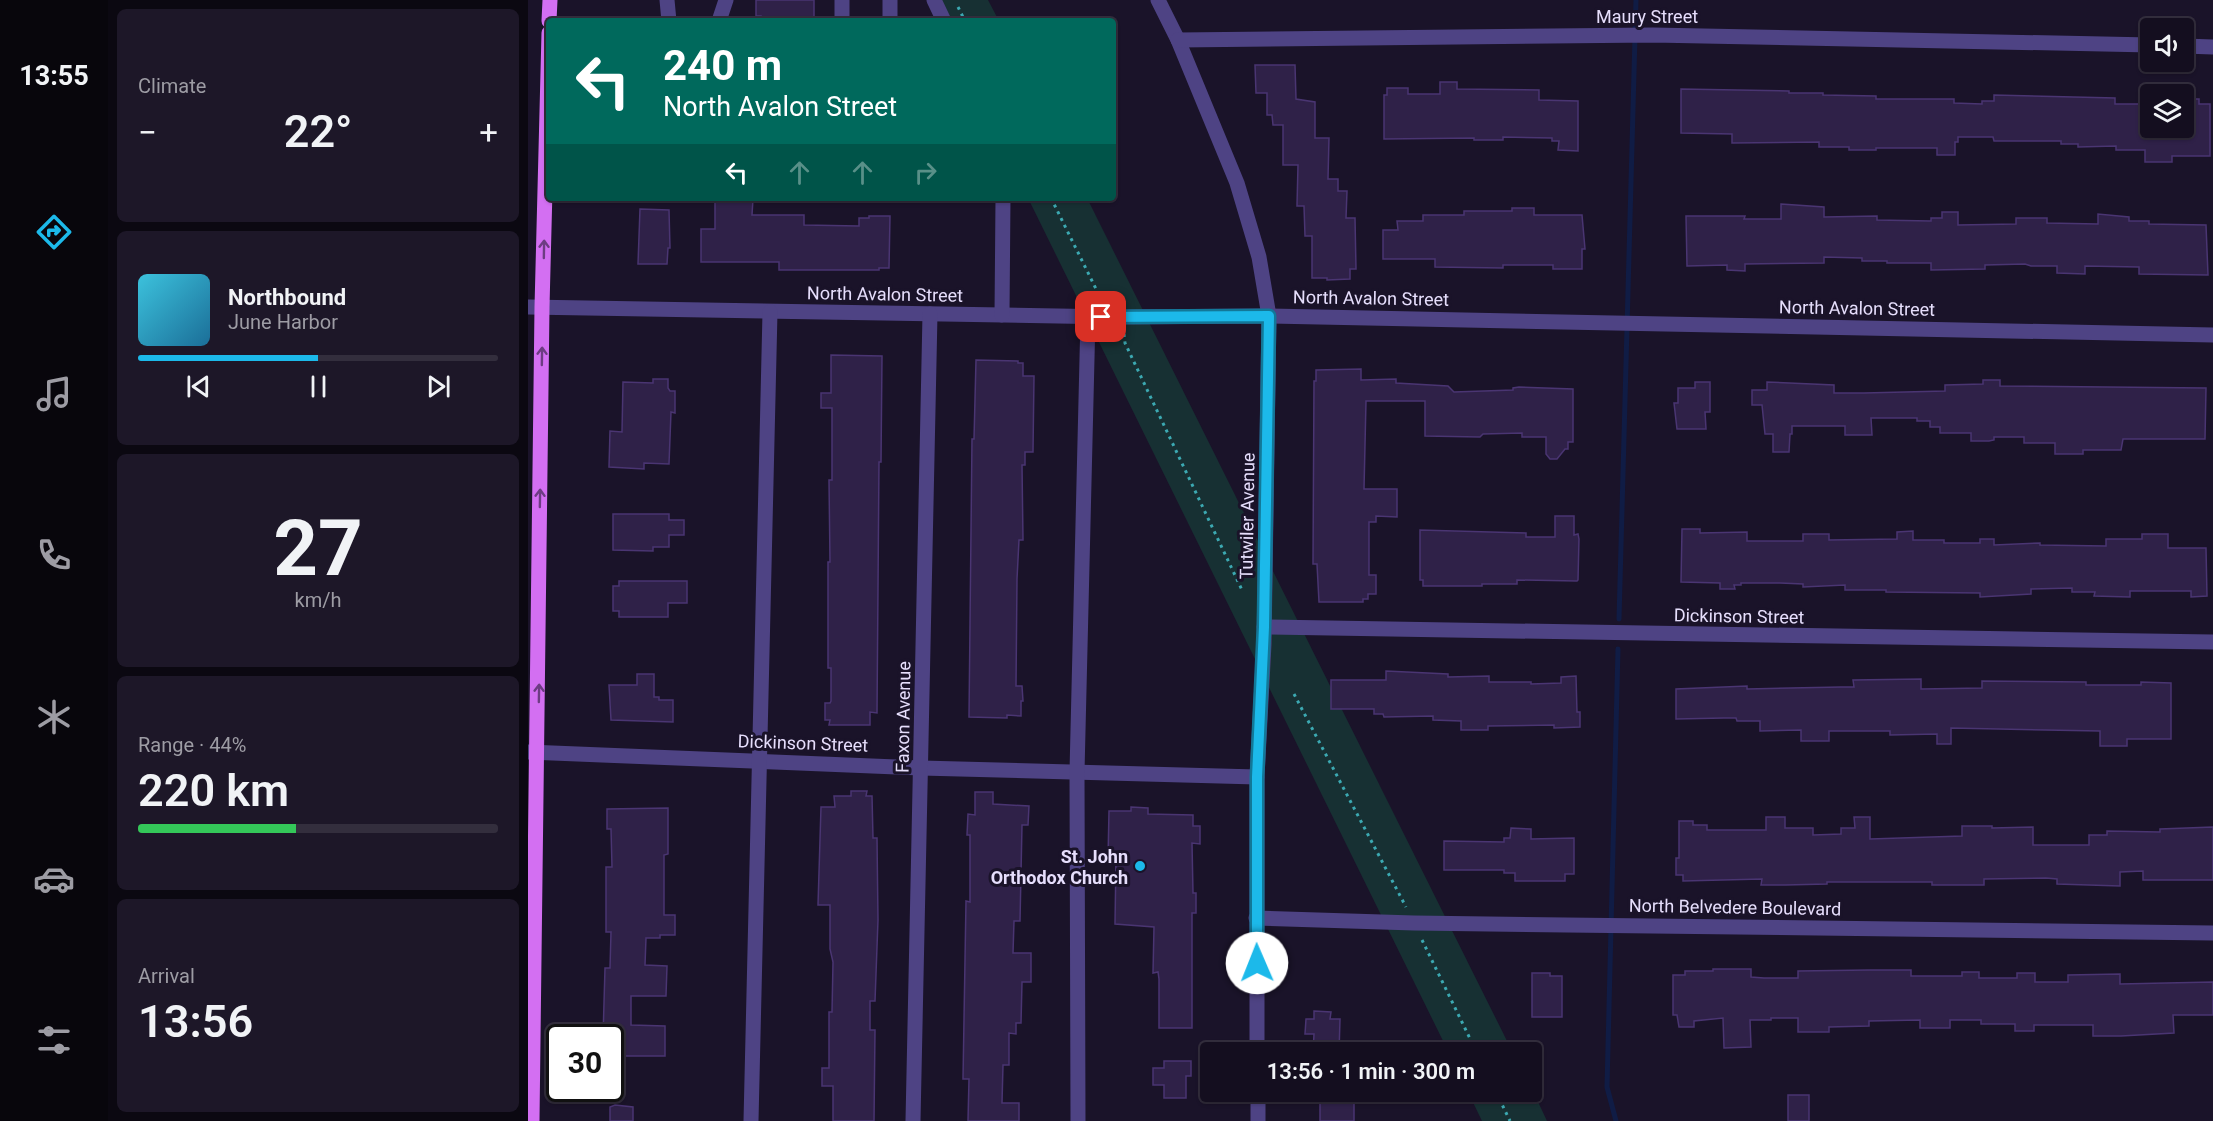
<!DOCTYPE html>
<meta charset="utf-8">
<style>
body{margin:0;font-family:Roboto,sans-serif;background:#1d1728;color:#f1f3f6;height:100vh;display:flex;flex-direction:column;font-size:22px;white-space:nowrap}
*{box-sizing:border-box;margin:0}
p{font-size:20px;color:#9d9ca4}
.icon{flex:none;width:33px;height:33px;fill:none;stroke:currentColor;stroke-width:2;stroke-linecap:round;stroke-linejoin:round}
.map{position:relative;flex:1;overflow:hidden}
.drawer{display:flex;flex-direction:column;gap:9px;padding:9px;background:#0b0811;width:420px}
.drawer>*{flex:none}
.top-card{position:absolute;left:18px;top:18px;width:570px;height:183px;border-radius:6px;box-shadow:0 2px 4px #0004,0 0 0 2px #332e3d;background:#00695c;color:#fff;overflow:hidden}
.controls{position:absolute;left:1612px;top:18px;display:grid;gap:12px}
.controls a{display:grid;place-items:center;width:54px;height:54px;border-radius:6px;background:#140e1f;box-shadow:0 2px 4px #0004,0 0 0 2px #332e3d;font-size:30px}
.speed{position:absolute;left:18px;top:1024px;display:flex;gap:12px;font-size:30px;font-weight:700;text-align:center}
.speed>*{display:grid;place-content:center;width:78px;height:78px;border-radius:50%;background:#140e1f;box-shadow:0 2px 4px #0004,0 0 0 2px #332e3d;line-height:1}
.speed .limit{border:3px solid #111;border-radius:9px;background:#fff;color:#111}
.pin{position:absolute;display:grid;place-items:center;width:51px;height:51px;color:#fff;margin:-26px;border-radius:12px;box-shadow:0 3px 9px #0006}
.me{position:absolute;width:66px;margin:-33px;rotate:359deg;stroke-linejoin:round;filter:drop-shadow(0 0 4px #0008)}
.turn{display:flex;align-items:center;gap:21px;height:126px;padding:0 18px;font-size:27px}
.turn .icon{width:78px;height:78px;stroke-width:2.5}
.turn b{display:block;font-size:42px;line-height:51px}
.lanes{display:flex;align-items:center;height:57px;padding:0 18px;background:#0003;justify-content:center;gap:30px;direction:ltr}
.lanes .off{opacity:.35}
.big{font-size:45px;font-weight:600;line-height:1.1}
.drawer .widget{flex:1;display:flex;flex-direction:column;justify-content:center;gap:9px;min-width:0;padding:0 21px;border-radius:9px;background:#1d1728}
.drawer .dial{align-items:center;gap:0}
.dial b{font-size:78px;line-height:1}
.song{display:flex;align-items:center;gap:18px}
.cover{width:72px;height:72px;border-radius:9px;background:linear-gradient(135deg,hsl(190 70% 55%),hsl(200 70% 35%))}
.played{height:6px;border-radius:3px;background:linear-gradient(90deg,#1cb9ea 50%,#332e3d 50%)}
.keys{display:flex;justify-content:space-around;direction:ltr}
.heat{display:flex;justify-content:space-between;align-items:center;font-size:33px;direction:ltr}
.charge{height:9px;border-radius:4px;background:linear-gradient(90deg,#34c759 44%,#332e3d 0)}
.trip{position:absolute;left:672px;top:1042px;width:342px;height:60px;border-radius:6px;background:#140e1f;box-shadow:0 2px 4px #0004,0 0 0 2px #332e3d;font-weight:600;line-height:60px;text-align:center}
main{display:flex;flex:1;min-height:0}
.tabs{display:flex;flex-direction:column;width:108px;justify-content:space-around;align-items:center;background:#08060c;color:#9d9ca4}
.tabs .icon{width:42px;height:42px}
.tabs .current{color:#1cb9ea}
.tabs b{font-size:27px;color:#f1f3f6}
.map>svg:first-child{display:block}
.green{fill:#173033}
.lines{fill:none;stroke-linecap:round;stroke-linejoin:round}
.stream{stroke:#101c45;stroke-width:5}
.building{fill:#2f2148;stroke:#4a3572;stroke-width:1.5}
.path{stroke:#3ca9b2;stroke-width:3;stroke-dasharray:3 4.5;stroke-linecap:butt}
.minor{stroke:#4e4384;stroke-width:15}
.major{stroke:#d36ff2;stroke-width:15}
.oneway{stroke:#6d3c83}
.route-casing{stroke:#127898;stroke-width:15}
.route{stroke:#1cb9ea;stroke-width:10}
.poi-dot{fill:#1cb9ea;stroke:#1a1329;stroke-width:2}
.labels{text-anchor:middle;dominant-baseline:central;stroke-width:6;stroke-linejoin:round;paint-order:stroke}
.street-label{font-size:18px;fill:#e6defc;stroke:#1a1329}
.poi-label{font-size:18px;font-weight:bold;fill:#e6defc;stroke:#1a1329;text-anchor:end}
</style>
<main>
<nav class="tabs">
<b>13:55</b>
<svg class="icon current" aria-label="directions" viewBox="0 0 24 24"><path d="M12 3l9 9-9 9-9-9zM9 14v-3h6M13 9l2 2-2 2"/></svg>
<svg class="icon" aria-label="music" viewBox="0 0 24 24"><path d="M9 18V5l10-2v13"/><circle cx="6" cy="18" r="3"/><circle cx="16" cy="16" r="3"/></svg>
<svg class="icon" aria-label="phone" viewBox="0 0 24 24"><path d="M5 4h4l2 5-3 2q2 4 5 5l2-3 5 2v4C11 20 4 13 5 4z"/></svg>
<svg class="icon" aria-label="climate" viewBox="0 0 24 24"><path d="M12 3v18M4 7l16 10M4 17L20 7"/></svg>
<svg class="icon" aria-label="car" viewBox="0 0 24 24"><path d="M5 17H2v-5l4-1 3-4h7l3 4 3 1v5h-3M9 17h6M6 11h13"/><circle cx="7" cy="17" r="2"/><circle cx="17" cy="17" r="2"/></svg>
<svg class="icon" aria-label="filters" viewBox="0 0 24 24"><path d="M4 7h16M4 17h16"/><circle cx="9" cy="7" r="2"/><circle cx="15" cy="17" r="2"/></svg>
</nav>
<section class="drawer">
<div class="widget"><p>Climate</p>
<div class="heat"><a>−</a><b class="big">22°</b><a>+</a></div>
</div>
<div class="widget">
<div class="song"><i class="cover"></i><div><b>Northbound</b><p>June Harbor</p></div></div>
<div class="played"></div>
<div class="keys"><svg class="icon" aria-label="previous" viewBox="0 0 24 24"><path d="M18 5L8 12l10 7zM5 5v14"/></svg><svg class="icon" aria-label="pause" viewBox="0 0 24 24"><path d="M8 5v14M16 5v14"/></svg><svg class="icon" aria-label="next" viewBox="0 0 24 24"><path d="M6 5l10 7-10 7zM19 5v14"/></svg></div>
</div>
<div class="widget dial"><b>27</b><p>km/h</p></div>
<div class="widget"><p>Range · 44%</p><b class="big">220 km</b><div class="charge"></div></div>
<div class="widget"><p>Arrival</p><b class="big">13:56</b></div>
</section>
<div class="map">
<svg width="1685" height="1121" viewBox="0 0 1685 1121">
<rect width="100%" height="100%" fill="#1a1329"/>
<g class="green">
<polygon points="403,0 460,0 471,21 413,21"/>
<polygon points="500,198 559,198 985,1053 921,1053"/>
<polygon points="1004,1089 1019,1121 954,1121 940,1092 1004,1092"/>
</g>
<g class="lines">
<g class="stream">
<polyline points="1091,619 1108,0"/>
<polyline points="1088,1121 1079,1087 1090,649"/>
</g>
</g>
<g class="building">
<polygon points="228,0 286,0 286,17 280,17 281,21 233,21 233,16 228,16"/>
<polygon points="727,65 767,65 768,99 787,102 787,138 801,138 800,179 810,179 810,191 819,191 818,218 827,218 828,269 822,269 822,279 799,280 799,278 784,278 784,236 777,236 776,206 769,206 770,165 755,165 755,125 745,125 744,115 739,115 739,93 728,93"/>
<polygon points="912,82 929,82 929,89 1011,90 1011,100 1050,101 1050,151 1030,150 1031,141 1024,141 1024,138 975,137 975,140 946,140 946,138 856,139 856,95 859,95 859,88 880,88 880,94 912,94"/>
<polygon points="1153,89 1261,91 1261,93 1295,93 1295,95 1348,96 1348,99 1426,99 1426,103 1454,104 1454,101 1466,101 1466,95 1587,98 1587,104 1623,104 1623,128 1656,128 1656,99 1671,99 1671,104 1682,104 1682,156 1644,156 1644,162 1617,162 1617,150 1588,150 1588,146 1550,147 1550,144 1533,144 1533,141 1466,141 1465,137 1430,137 1430,142 1427,142 1427,155 1409,155 1409,148 1348,148 1348,150 1321,150 1321,147 1291,147 1291,142 1204,143 1204,134 1153,133"/>
<polygon points="187,198 225,199 224,215 276,215 276,225 331,226 331,218 341,218 341,216 362,216 361,268 351,268 351,270 251,270 251,262 173,262 173,229 187,229"/>
<polygon points="1253,204 1296,207 1296,217 1349,216 1349,220 1403,221 1403,218 1414,218 1414,212 1430,212 1430,225 1488,224 1488,218 1519,218 1519,223 1570,224 1570,214 1601,217 1601,221 1621,221 1621,224 1678,225 1680,275 1611,274 1611,267 1557,266 1557,274 1529,273 1529,266 1503,266 1497,264 1457,265 1457,269 1403,270 1403,263 1359,263 1359,261 1334,261 1334,258 1296,257 1296,263 1217,264 1217,271 1199,270 1199,265 1159,266 1158,216 1217,216 1216,219 1253,219"/>
<polygon points="984,208 1006,208 1006,215 1054,215 1057,249 1054,249 1054,269 1025,269 1025,265 975,265 975,268 907,267 907,259 855,259 855,230 870,230 869,221 895,221 895,215 936,215 936,211 984,211"/>
<polygon points="112,209 141,210 142,248 140,248 139,264 110,264"/>
<polygon points="303,355 354,356 353,462 351,462 349,713 342,712 342,725 301,725 302,720 297,720 297,703 302,703 303,701 303,668 300,668 300,562 302,562 301,480 304,480 304,408 293,408 293,393 303,393"/>
<polygon points="448,360 490,361 490,363 495,363 495,376 506,376 505,452 497,452 497,465 494,465 495,540 491,540 489,579 488,686 494,686 495,701 493,701 493,716 479,715 479,718 441,717 444,439 446,439"/>
<polygon points="833,369 833,380 868,379 868,383 920,386 926,392 985,390 985,388 991,387 1045,389 1045,442 1040,442 1040,449 1037,449 1029,459 1022,459 1018,454 1018,437 994,437 994,433 955,434 952,437 897,436 897,401 838,401 836,489 869,489 869,517 848,516 848,522 841,522 841,575 848,575 848,594 840,594 840,599 835,599 835,602 791,602 789,564 785,564 786,381 788,381 788,370"/>
<polygon points="125,379 140,379 140,388 142,391 147,391 147,413 143,412 141,464 116,463 116,469 81,467 82,431 94,432 95,382 125,383"/>
<polygon points="1455,380 1472,380 1472,386 1678,388 1677,439 1595,439 1593,450 1555,450 1555,454 1527,454 1527,443 1496,443 1496,437 1466,437 1466,440 1461,441 1443,441 1443,433 1412,433 1412,427 1402,427 1402,421 1389,421 1389,418 1343,418 1344,435 1317,435 1317,426 1264,426 1264,434 1262,434 1261,452 1245,452 1245,434 1237,434 1234,405 1224,405 1224,390 1239,390 1239,382 1306,385 1306,393 1336,393 1417,391 1417,385 1455,384"/>
<polygon points="1167,382 1182,382 1182,412 1177,412 1178,429 1149,429 1146,403 1150,403 1150,388 1167,388"/>
<polygon points="85,514 141,514 141,520 156,520 156,535 141,535 141,547 125,547 125,551 85,550"/>
<polygon points="1027,516 1046,516 1046,535 1050,534 1051,539 1050,580 1049,581 989,580 989,584 954,584 954,586 895,586 895,580 892,580 892,530 998,533 998,537 1027,537"/>
<polygon points="1154,529 1172,529 1172,533 1219,532 1219,541 1275,541 1275,534 1301,534 1301,540 1369,539 1369,532 1385,531 1385,540 1416,540 1416,543 1452,543 1452,539 1466,539 1466,545 1512,543 1512,545 1578,546 1578,539 1614,539 1614,534 1640,534 1640,548 1678,548 1679,596 1663,597 1663,591 1602,591 1602,597 1566,596 1567,592 1544,592 1544,588 1503,589 1503,594 1452,597 1452,593 1358,592 1358,590 1317,590 1317,585 1275,587 1275,584 1252,583 1213,583 1213,585 1206,585 1207,589 1192,589 1192,583 1153,582"/>
<polygon points="91,581 159,581 159,603 140,603 140,617 91,617 91,611 85,611 85,586 91,586"/>
<polygon points="858,671 920,674 920,677 961,676 961,682 1003,682 1003,684 1033,683 1033,677 1048,676 1049,712 1052,712 1052,727 1026,728 1026,725 960,726 960,730 933,730 933,721 905,720 905,716 856,717 855,714 846,714 846,709 803,709 803,680 858,680"/>
<polygon points="109,674 126,674 126,697 131,697 131,700 145,700 145,722 83,720 81,685 109,685"/>
<polygon points="1393,679 1393,689 1454,688 1454,681 1558,682 1558,685 1613,685 1613,682 1643,683 1643,739 1599,739 1599,746 1572,746 1572,731 1423,728 1423,744 1409,744 1409,734 1362,735 1362,731 1301,731 1301,741 1273,741 1273,730 1232,731 1232,721 1209,721 1208,718 1196,718 1148,719 1148,689 1219,686 1219,689 1313,687 1326,687 1325,680"/>
<polygon points="323,791 339,791 338,796 344,796 345,838 349,838 350,920 347,1001 342,1001 342,1030 347,1030 346,1121 305,1121 305,1086 294,1086 294,1068 301,1068 301,1012 304,1012 305,962 302,949 302,905 290,905 293,807 307,807 306,796 323,796"/>
<polygon points="447,792 465,792 465,804 501,806 500,825 494,825 492,921 486,921 485,953 503,953 503,982 494,982 493,1023 488,1023 488,1034 481,1033 481,1065 475,1065 474,1103 491,1103 491,1121 440,1121 441,1079 435,1079 438,901 442,902 442,835 439,835 440,814 447,815"/>
<polygon points="603,807 620,808 620,814 665,815 665,826 672,826 672,844 664,843 665,893 668,893 668,913 664,913 664,1028 631,1028 631,979 630,972 625,973 626,927 587,924 588,859 580,859 581,811 603,811"/>
<polygon points="140,808 140,854 136,855 136,915 147,915 147,935 132,935 132,938 118,938 117,965 139,966 138,996 103,996 103,1025 137,1026 137,1056 82,1056 82,1038 75,1038 77,968 82,968 83,932 78,932 78,867 84,867 83,829 79,829 79,809"/>
<polygon points="1238,817 1257,817 1257,828 1285,828 1285,835 1313,834 1313,828 1327,828 1326,817 1342,817 1342,839 1434,836 1434,826 1464,826 1464,828 1505,827 1505,845 1561,845 1561,835 1579,835 1579,831 1632,832 1632,829 1685,827 1685,880 1615,880 1615,871 1592,872 1592,886 1529,884 1529,879 1518,878 1456,879 1456,885 1404,885 1404,882 1299,882 1299,884 1257,885 1233,885 1234,879 1155,881 1155,875 1148,875 1148,858 1151,858 1151,821 1165,821 1165,825 1179,825 1179,830 1238,830"/>
<polygon points="983,828 1003,829 1003,839 1046,838 1046,874 1037,874 1037,881 987,881 987,873 976,873 976,870 916,870 916,841 976,842 976,838 982,838"/>
<polygon points="1185,969 1223,969 1223,977 1236,978 1270,978 1270,971 1341,970 1383,970 1383,976 1434,976 1434,972 1451,972 1451,978 1489,978 1489,973 1507,973 1507,982 1540,982 1540,975 1592,974 1592,984 1685,982 1685,1015 1645,1015 1646,1033 1593,1036 1565,1036 1565,1025 1506,1025 1506,1031 1487,1031 1487,1024 1453,1024 1453,1020 1422,1020 1422,1028 1392,1028 1392,1020 1341,1021 1341,1026 1301,1027 1301,1032 1270,1032 1270,1018 1243,1018 1243,1020 1222,1020 1223,1047 1196,1048 1195,1018 1166,1021 1166,1027 1151,1027 1149,1015 1145,1015 1145,975 1157,975 1157,971 1185,971"/>
<polygon points="1004,973 1022,973 1022,976 1034,976 1034,1017 1004,1017"/>
<polygon points="786,1011 803,1012 802,1019 812,1019 811,1053 785,1053 786,1034 777,1034 778,1019 786,1019"/>
<polygon points="636,1061 663,1061 663,1076 658,1076 658,1098 636,1098 636,1085 625,1085 625,1068 636,1068"/>
<rect x="792" y="1092" width="34" height="29"/>
<rect x="1260" y="1095" width="21" height="26"/>
<polygon points="87,1105 105,1107 105,1121 82,1121 82,1107"/>
</g>
<g class="lines">
<g class="path">
<polyline points="430,7 437,21"/>
<polyline points="523,198 574,301"/>
<polyline points="596,334 597,343 714,590"/>
<polyline points="766,694 878,907"/>
<polyline points="894,940 949,1053"/>
<polyline points="968,1092 982,1121"/>
</g>
<g class="minor">
<polyline points="139,0 141,21"/>
<polyline points="362,0 362,21"/>
<polyline points="406,0 416,21"/>
<polyline points="630,0 650,40 709,183 731,257 741,316 736,644 729,777 729,1053"/>
<polyline points="191,21 198,0"/>
<polyline points="314,21 314,0"/>
<polyline points="650,40 1125,35 1623,45"/>
<polyline points="1656,46 1685,47"/>
<polyline points="0,307 586,317 741,316 1685,335"/>
<polyline points="474,315 475,198"/>
<polyline points="736,627 1685,642"/>
<polyline points="0,752 393,768 729,777"/>
<polyline points="728,918 886,923 1685,933"/>
<polyline points="730,1092 730,1121"/>
<polyline points="223,1121 242,312"/>
<polyline points="385,1121 402,314"/>
<polyline points="550,1121 549,772 560,317"/>
</g>
<g class="major">
<polyline points="21,21 22,0"/>
<polyline points="4,1121 14,307 21,33"/>
</g>
</g>
<defs><path id="oneway-shaft" d="M-6 0H5M1.5-3L5.5 0L1.5 3" fill="none" stroke-width="1.6" stroke-linecap="round" stroke-linejoin="round" transform="scale(1.5)"/></defs>
<g class="oneway">
<use href="#oneway-shaft" transform="translate(16 249) rotate(-89)"/>
<use href="#oneway-shaft" transform="translate(14 356) rotate(-89)"/>
<use href="#oneway-shaft" transform="translate(12 498) rotate(-89)"/>
<use href="#oneway-shaft" transform="translate(11 693) rotate(-89)"/>
</g>
<g class="lines">
<g class="route-casing">
<polyline id="route" points="573,317 741,316 736,627 729,777 729,963"/>
</g>
<use href="#route" class="route"/>
</g>
<circle class="poi-dot" cx="612" cy="866" r="6"/>
<g class="labels">
<g class="street-label">
<text x="1119" y="16">Maury Street</text>
<text transform="translate(357 294) rotate(1)">North Avalon Street</text>
<text transform="translate(843 298) rotate(1)">North Avalon Street</text>
<text transform="translate(1329 308) rotate(1)">North Avalon Street</text>
<text transform="translate(719 516) rotate(-89)">Tutwiler Avenue</text>
<text transform="translate(1211 616) rotate(1)">Dickinson Street</text>
<text transform="translate(375 717) rotate(-89)">Faxon Avenue</text>
<text transform="translate(275 743) rotate(2)">Dickinson Street</text>
<text transform="translate(1207 907) rotate(1)">North Belvedere Boulevard</text>
</g>
<g class="poi-label">
<text x="600" y="856">St. John<tspan x="600" dy="21">Orthodox Church</tspan></text>
</g>
</g>
</svg>
<div class="controls">
<a><svg class="icon" aria-label="sound" viewBox="0 0 24 24"><path d="M4 9h4l5-4v14l-5-4H4zM17 9q2 3 0 6"/></svg></a>
<a><svg class="icon" aria-label="layers" viewBox="0 0 24 24"><path d="M12 4l9 5-9 5-9-5zM3 14l9 5 9-5"/></svg></a>
</div>
<div class="speed"><div class="limit">30</div></div>
<div class="pin" style="left:573px;top:317px;background:#d93025"><svg class="icon" aria-label="arrive" viewBox="0 0 24 24"><path d="M6 21V4h12l-3 4 3 4H6"/></svg></div>
<svg class="me" style="left:729px;top:963px" viewBox="-20 -20 40 40"><circle r="19" fill="#fff"/><path d="M0-13L10 11 0 6-10 11z" fill="#1cb9ea"/></svg>
<div class="trip">13:56 · 1 min · 300 m</div>
<div class="top-card">
<div class="turn"><svg class="icon" aria-label="left" viewBox="0 0 24 24"><path d="M17 20v-9H6M10 6l-5 5 5 5"/></svg><div><b>240 m</b>North Avalon Street</div></div>
<div class="lanes"><svg class="icon" aria-label="left" viewBox="0 0 24 24"><path d="M17 20v-9H6M10 6l-5 5 5 5"/></svg><svg class="icon off" aria-label="ahead" viewBox="0 0 24 24"><path d="M12 20V5M6 11l6-6 6 6"/></svg><svg class="icon off" aria-label="ahead" viewBox="0 0 24 24"><path d="M12 20V5M6 11l6-6 6 6"/></svg><svg class="icon off" aria-label="right" viewBox="0 0 24 24"><path d="M7 20v-9h11M14 6l5 5-5 5"/></svg></div>
</div>
</div>
</main>
